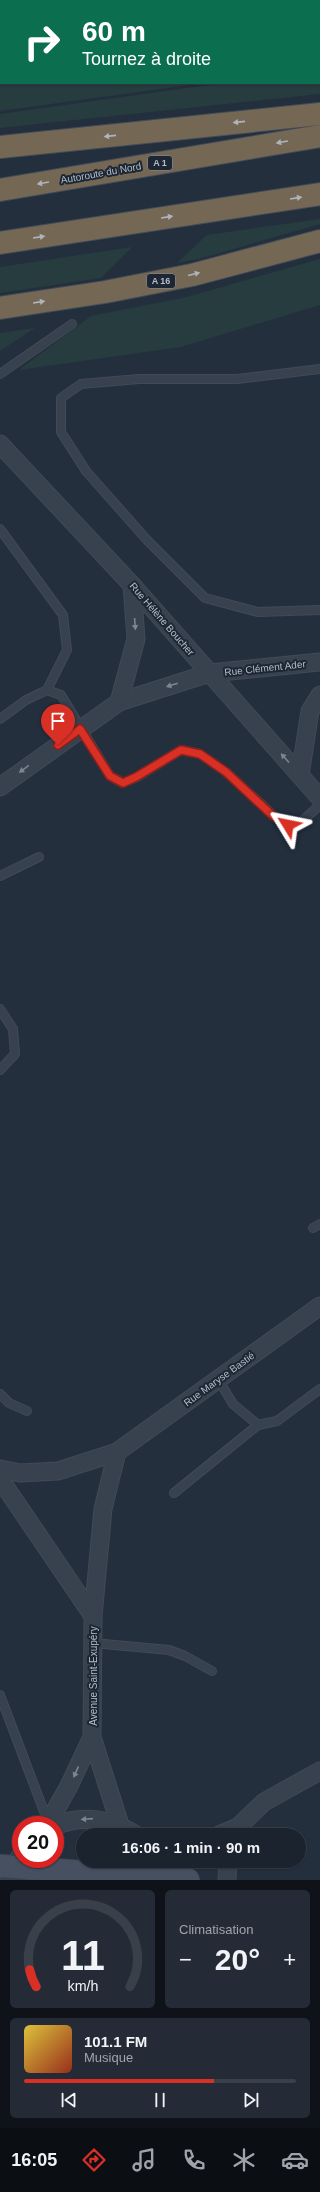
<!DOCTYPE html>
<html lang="fr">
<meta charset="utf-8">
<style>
body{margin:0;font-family:Arial,sans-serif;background:#242b36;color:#f1f3f6;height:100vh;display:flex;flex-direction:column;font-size:15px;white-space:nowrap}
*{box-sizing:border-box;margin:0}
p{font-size:13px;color:#a0a4aa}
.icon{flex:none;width:22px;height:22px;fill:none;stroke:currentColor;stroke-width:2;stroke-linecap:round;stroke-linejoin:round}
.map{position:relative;height:1880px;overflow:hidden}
.panel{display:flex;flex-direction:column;gap:10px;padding:10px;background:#0f1319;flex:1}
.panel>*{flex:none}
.hud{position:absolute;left:0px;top:0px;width:320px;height:84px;box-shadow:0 1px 3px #0004,0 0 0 1px #39404a;background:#0b6e4f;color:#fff;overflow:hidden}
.speed{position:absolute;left:12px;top:1816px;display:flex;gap:8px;font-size:20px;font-weight:700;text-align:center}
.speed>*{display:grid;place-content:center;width:52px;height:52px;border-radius:50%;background:#1b232e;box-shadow:0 1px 3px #0004,0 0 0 1px #39404a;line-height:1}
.speed .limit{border:6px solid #d22;background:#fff;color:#111}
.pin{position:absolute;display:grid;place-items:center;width:34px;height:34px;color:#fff;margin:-41px -17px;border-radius:50% 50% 50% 0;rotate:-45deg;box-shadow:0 0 4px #0007}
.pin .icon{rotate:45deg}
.me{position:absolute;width:44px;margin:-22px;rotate:305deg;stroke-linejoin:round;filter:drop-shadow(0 0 3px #0008)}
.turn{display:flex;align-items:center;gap:14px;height:84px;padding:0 16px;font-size:18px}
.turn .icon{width:52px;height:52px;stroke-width:2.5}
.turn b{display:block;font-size:28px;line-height:34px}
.big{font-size:30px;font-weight:600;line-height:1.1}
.panel .tile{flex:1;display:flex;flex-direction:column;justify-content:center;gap:6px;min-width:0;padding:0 14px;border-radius:6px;background:#242b36}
.panel .dial{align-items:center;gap:0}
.dial svg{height:104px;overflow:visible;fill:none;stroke:#39404a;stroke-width:7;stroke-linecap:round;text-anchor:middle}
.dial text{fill:#f1f3f6;stroke:none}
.song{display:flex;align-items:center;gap:12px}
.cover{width:48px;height:48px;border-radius:6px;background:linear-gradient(135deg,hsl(50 70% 55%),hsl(10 70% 35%))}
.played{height:4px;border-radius:2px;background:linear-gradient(90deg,#d93025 70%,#39404a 70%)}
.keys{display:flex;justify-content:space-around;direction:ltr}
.heat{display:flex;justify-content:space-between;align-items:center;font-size:22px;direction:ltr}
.panel .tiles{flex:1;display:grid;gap:10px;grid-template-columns:1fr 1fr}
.tile:last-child{grid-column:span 2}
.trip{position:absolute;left:76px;top:1828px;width:230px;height:40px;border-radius:20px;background:#1b232e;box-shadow:0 1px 3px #0004,0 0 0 1px #39404a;font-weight:600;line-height:40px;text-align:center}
.tab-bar{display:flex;height:64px;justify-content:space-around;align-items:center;background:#0b0e12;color:#a0a4aa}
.tab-bar .icon{width:28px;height:28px}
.tab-bar .on{color:#d93025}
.tab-bar b{font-size:18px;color:#f1f3f6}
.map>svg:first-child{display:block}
.green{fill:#263c3f}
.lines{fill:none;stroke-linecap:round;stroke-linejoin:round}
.lane-casing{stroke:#414a57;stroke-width:10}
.street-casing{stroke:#414a57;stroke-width:19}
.secondary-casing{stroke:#414a57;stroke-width:24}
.highway-casing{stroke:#434c59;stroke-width:24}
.lane{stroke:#38414e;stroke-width:8}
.street{stroke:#38414e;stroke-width:17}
.secondary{stroke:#465061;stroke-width:22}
.highway{stroke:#746855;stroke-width:22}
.oneway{fill:#aeb4bd}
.oneway2{fill:#7c8592}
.route-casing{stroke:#8d1f18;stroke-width:10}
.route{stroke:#d93025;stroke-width:7}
.labels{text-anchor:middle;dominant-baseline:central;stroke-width:4;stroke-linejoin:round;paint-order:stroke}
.shield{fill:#1d2633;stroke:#878f9c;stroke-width:1}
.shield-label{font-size:9px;font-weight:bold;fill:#b4bcc9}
.street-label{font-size:10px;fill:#b4bcc9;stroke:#1d2633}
</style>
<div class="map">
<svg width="320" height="1880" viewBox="0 0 320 1880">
<rect width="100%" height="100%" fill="#242f3e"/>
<g class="green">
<polygon points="0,0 320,0 320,68 319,1 1,1 1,83 204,83 0,111"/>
<polygon points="320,69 320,94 0,128 0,114 223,83 319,83"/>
<polygon points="320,219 320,224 199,259 177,263 207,235"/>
<polygon points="132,247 101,278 0,293 0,267"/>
<polygon points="320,259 320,305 181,347 19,370 91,316 187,297"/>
<polygon points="35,328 0,351 0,333"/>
</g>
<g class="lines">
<g class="lane-casing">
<g id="lane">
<polyline points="280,0 280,1"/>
<polyline points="303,1 306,0"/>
<polyline points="0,44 1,46"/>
<polyline points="0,71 1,70"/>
<polyline points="320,369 237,379 139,379 81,384 61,398 61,432 86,471 147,540 205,598 258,612 320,610"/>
<polyline points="0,374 72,324"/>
<polyline points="0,529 63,615 67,650 47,690"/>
<polyline points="0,719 26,700 47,690 61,695 110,776 123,783 137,777 181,750 200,754 226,772 273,815 288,825 301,822 320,805"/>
<polyline points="0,876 39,857"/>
<polyline points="0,1009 13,1029 15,1054 0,1070"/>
<polyline points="313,1228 320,1224"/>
<polyline points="218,1379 233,1404 258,1425 277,1421 320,1389"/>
<polyline points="0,1394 9,1403 27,1411"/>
<polyline points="174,1493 258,1425"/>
<polyline points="93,1643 169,1650 185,1656 212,1671"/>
<polyline points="0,1695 48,1822"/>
</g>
</g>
<g class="street-casing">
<g id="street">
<polyline points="0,444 132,585 320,798"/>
<polyline points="119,702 136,639 132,585"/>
<polyline points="300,775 310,711 320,695"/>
<polyline points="0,787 119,702 210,673 320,662"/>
<polyline points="117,1452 103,1509 93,1616 92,1737 120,1825"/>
<polyline points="0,1469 20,1473 58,1471 117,1452 320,1306"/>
<polyline points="0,1479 93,1616"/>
<polyline points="47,1825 69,1786 92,1737"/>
<path d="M55,1826C83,1814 110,1819 136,1835"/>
<polyline points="219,1835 238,1827 264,1802 320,1771"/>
<polyline points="157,1861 165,1880"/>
<polyline points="9,1880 14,1867 21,1855"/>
<polyline points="227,1880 228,1861"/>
</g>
</g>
<g class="secondary-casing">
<polyline id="secondary" points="0,1866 188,1880"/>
</g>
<g class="highway-casing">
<g id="highway">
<polyline points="0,147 320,114"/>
<polyline points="0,190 320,136"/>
<polyline points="0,243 320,194"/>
<polyline points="0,308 105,292 192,275 320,241"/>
</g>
</g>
<use href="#lane" class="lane"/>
<use href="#street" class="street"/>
<use href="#secondary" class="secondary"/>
<use href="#highway" class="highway"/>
</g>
<defs><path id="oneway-solid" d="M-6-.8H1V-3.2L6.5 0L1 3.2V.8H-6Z"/></defs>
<g class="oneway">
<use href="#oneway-solid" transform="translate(239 122) rotate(174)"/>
<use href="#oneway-solid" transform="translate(110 136) rotate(174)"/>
<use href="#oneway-solid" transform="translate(282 142) rotate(170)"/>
<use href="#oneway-solid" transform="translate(43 183) rotate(170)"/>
<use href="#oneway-solid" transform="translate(296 198) rotate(-9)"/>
<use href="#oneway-solid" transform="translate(167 217) rotate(-9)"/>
<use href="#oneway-solid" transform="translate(39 237) rotate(-9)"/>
<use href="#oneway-solid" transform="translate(194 274) rotate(-14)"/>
<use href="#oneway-solid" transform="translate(39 302) rotate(-9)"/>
</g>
<g class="oneway2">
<use href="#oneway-solid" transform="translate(135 624) rotate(86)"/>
<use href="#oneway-solid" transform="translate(172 685) rotate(162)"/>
<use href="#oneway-solid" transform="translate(285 758) rotate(-132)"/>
<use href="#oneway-solid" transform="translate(24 769) rotate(144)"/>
<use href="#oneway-solid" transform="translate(76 1772) rotate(114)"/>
<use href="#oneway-solid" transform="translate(87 1819) rotate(176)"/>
</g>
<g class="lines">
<g class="route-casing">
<polyline id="route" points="58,745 80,729 110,776 123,783 136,777 181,750 200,754 226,772 273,816 288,825"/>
</g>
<use href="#route" class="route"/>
</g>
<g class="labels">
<g class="shield">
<rect x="148" y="156" width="24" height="14" rx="3"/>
<rect x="147" y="274" width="28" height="14" rx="3"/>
</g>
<g class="shield-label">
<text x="160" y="163">A 1</text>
<text x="161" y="281">A 16</text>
</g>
<g class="street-label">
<text transform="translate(101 173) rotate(-10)">Autoroute du Nord</text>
<text transform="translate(162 619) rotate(49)">Rue Hélène Boucher</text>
<text transform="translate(265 668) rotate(-6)">Rue Clément Ader</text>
<text transform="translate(219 1379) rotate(-36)">Rue Maryse Bastié</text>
<text transform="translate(93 1676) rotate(-90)">Avenue Saint-Exupéry</text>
</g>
</g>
</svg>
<div class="speed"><div class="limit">20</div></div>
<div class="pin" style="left:58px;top:745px;background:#d93025"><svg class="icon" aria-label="arrive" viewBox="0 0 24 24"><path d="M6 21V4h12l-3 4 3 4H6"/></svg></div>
<svg class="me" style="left:288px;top:825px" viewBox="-20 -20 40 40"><path d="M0-17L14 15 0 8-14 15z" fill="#d93025" stroke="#fff" stroke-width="4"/></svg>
<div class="trip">16:06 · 1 min · 90 m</div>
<div class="hud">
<div class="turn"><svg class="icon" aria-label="right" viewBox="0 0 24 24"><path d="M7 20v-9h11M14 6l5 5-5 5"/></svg><div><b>60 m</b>Tournez à droite</div></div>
</div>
</div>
<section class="panel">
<div class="tiles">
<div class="tile dial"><svg viewBox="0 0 100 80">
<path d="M14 69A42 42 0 1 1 86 69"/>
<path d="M14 69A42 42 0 0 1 9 56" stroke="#d93025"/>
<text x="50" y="56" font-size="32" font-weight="700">11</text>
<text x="50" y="72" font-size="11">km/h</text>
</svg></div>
<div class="tile"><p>Climatisation</p>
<div class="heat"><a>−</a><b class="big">20°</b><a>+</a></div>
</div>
<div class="tile">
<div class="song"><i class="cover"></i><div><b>101.1 FM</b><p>Musique</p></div></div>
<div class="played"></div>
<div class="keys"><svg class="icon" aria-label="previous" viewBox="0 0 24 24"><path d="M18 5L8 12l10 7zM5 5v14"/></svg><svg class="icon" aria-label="pause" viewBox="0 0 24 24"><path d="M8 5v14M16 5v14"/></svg><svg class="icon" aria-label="next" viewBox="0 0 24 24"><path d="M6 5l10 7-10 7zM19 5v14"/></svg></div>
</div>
</div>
</section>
<nav class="tab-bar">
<b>16:05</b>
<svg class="icon on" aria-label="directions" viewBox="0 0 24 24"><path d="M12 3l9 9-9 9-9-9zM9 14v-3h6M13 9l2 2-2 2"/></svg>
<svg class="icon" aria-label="music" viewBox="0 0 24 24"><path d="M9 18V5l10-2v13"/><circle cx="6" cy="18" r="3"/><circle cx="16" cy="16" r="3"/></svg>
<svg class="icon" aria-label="phone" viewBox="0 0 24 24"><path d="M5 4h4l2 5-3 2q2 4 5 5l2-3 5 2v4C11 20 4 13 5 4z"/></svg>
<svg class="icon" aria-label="climate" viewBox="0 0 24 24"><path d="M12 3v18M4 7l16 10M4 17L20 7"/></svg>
<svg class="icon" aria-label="car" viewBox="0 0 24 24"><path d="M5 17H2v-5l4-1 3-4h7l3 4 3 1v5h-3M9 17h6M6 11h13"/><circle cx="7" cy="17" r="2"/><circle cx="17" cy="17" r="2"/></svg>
</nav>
